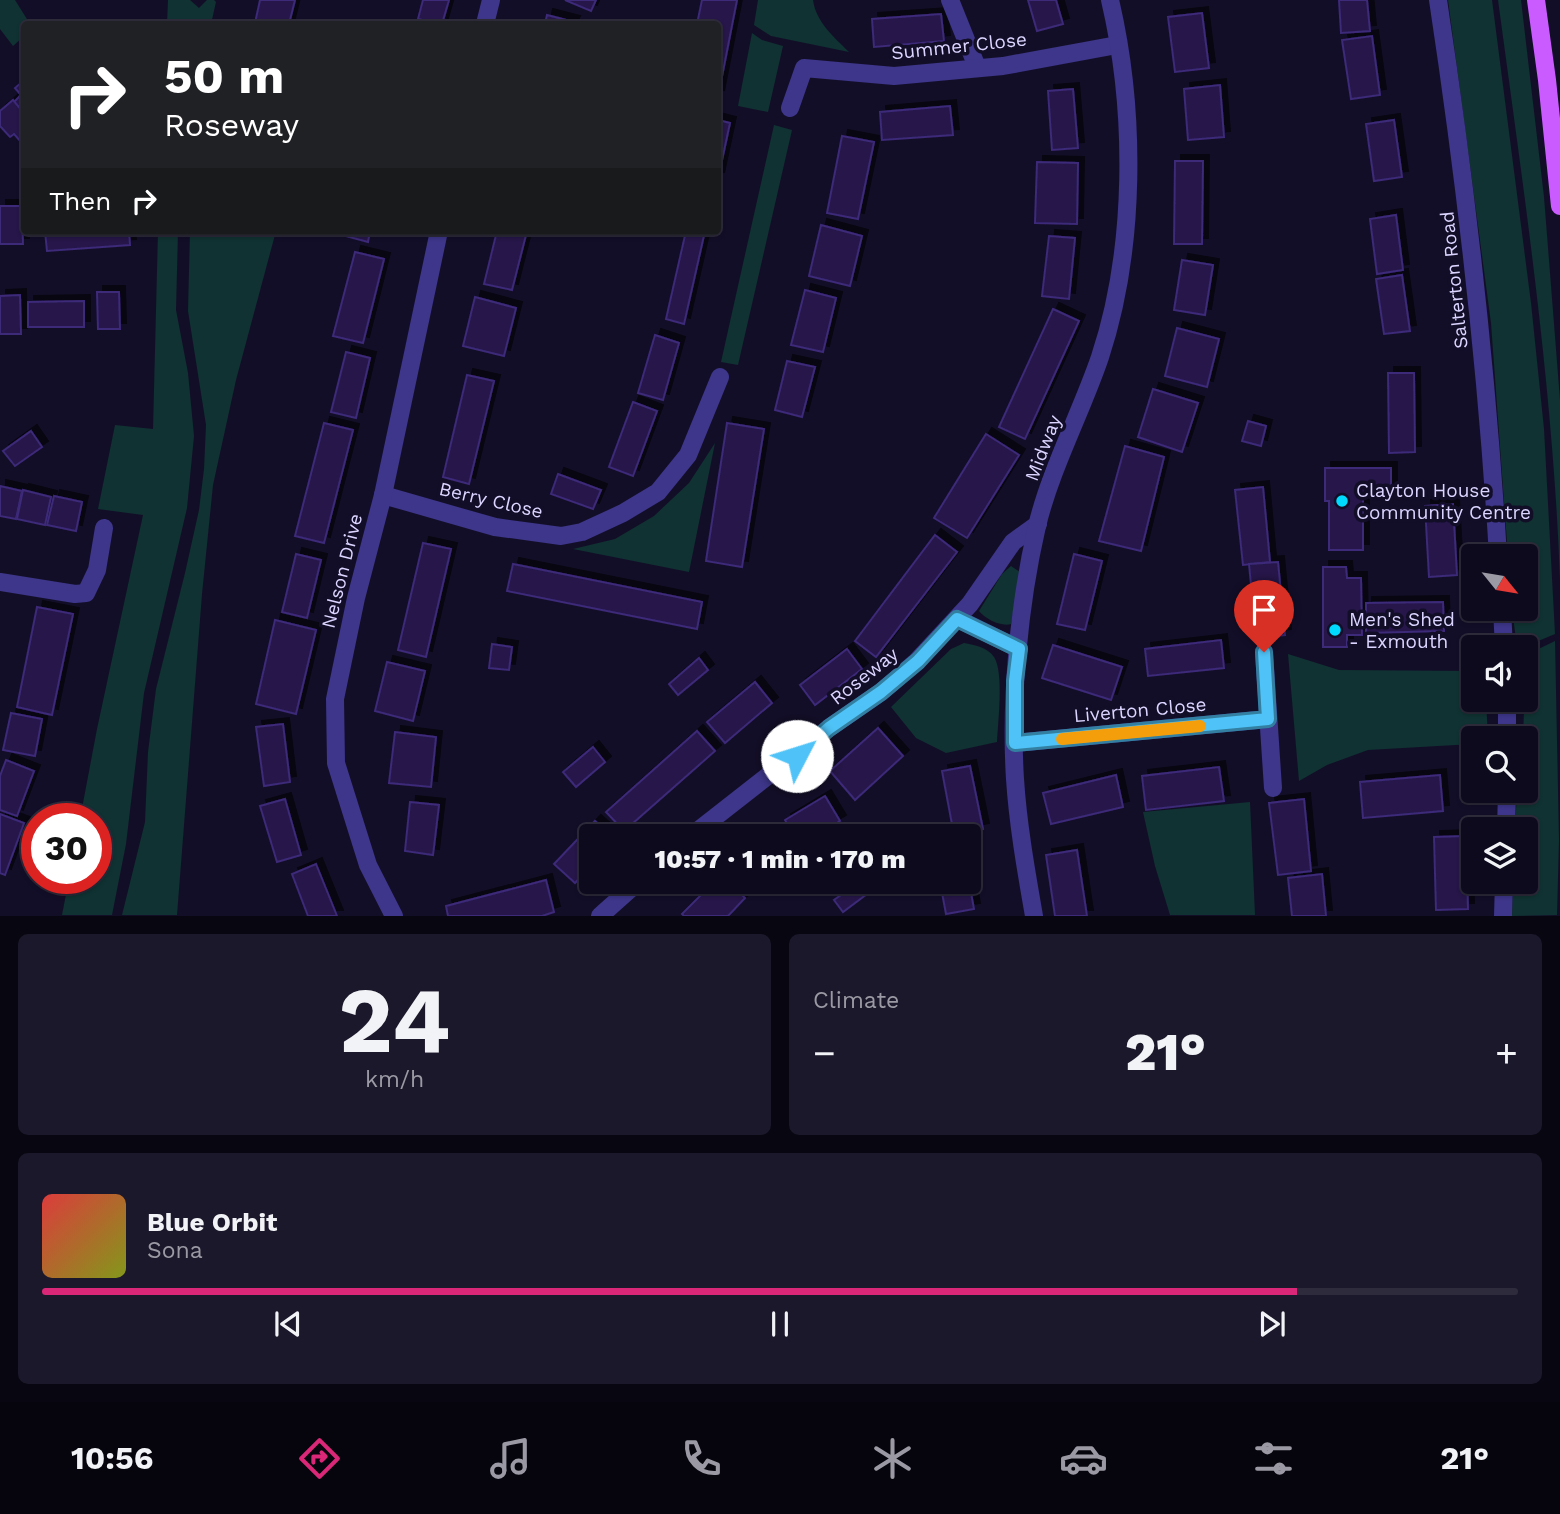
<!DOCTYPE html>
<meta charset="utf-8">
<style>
body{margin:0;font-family:"Work Sans",sans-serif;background:#1c182b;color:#f1f3f6;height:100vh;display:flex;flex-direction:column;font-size:26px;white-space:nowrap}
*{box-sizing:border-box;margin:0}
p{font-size:23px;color:#9b9aa4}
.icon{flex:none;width:38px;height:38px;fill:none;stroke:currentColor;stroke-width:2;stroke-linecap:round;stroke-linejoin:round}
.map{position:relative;height:916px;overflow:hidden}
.panel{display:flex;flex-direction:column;gap:18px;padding:18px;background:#080610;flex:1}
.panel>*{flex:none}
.hud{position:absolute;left:21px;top:21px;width:700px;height:214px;border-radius:7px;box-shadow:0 2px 5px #0004,0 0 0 2px #2e2b3c;background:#202124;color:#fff;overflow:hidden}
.needle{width:46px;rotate:120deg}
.controls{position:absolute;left:1461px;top:544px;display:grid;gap:14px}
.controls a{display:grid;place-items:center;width:77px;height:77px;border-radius:7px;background:#0e0a1e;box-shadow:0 2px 5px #0004,0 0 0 2px #2e2b3c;font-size:35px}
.speed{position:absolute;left:21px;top:803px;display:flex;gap:14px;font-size:35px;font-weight:700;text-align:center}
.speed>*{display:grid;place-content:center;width:91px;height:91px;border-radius:50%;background:#0e0a1e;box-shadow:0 2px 5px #0004,0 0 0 2px #2e2b3c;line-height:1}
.speed .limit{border:10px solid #d22;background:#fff;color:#111}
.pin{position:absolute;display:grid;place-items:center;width:60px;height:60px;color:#fff;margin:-72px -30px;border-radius:50% 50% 50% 0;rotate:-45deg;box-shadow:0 0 7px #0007}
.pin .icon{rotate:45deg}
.me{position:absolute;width:77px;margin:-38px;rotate:50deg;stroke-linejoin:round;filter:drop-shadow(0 0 5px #0008)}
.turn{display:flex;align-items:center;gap:24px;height:147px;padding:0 28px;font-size:32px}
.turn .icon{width:91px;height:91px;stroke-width:2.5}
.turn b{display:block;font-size:49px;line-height:60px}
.then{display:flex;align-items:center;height:66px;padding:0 28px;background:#0003;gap:14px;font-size:26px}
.big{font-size:52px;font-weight:800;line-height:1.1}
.panel .tile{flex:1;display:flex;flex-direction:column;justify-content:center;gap:10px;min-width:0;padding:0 24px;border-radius:10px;background:#1c182b}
.panel .dial{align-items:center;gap:0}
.dial b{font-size:91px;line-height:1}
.song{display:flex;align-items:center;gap:21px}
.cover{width:84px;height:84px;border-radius:10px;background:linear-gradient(135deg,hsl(0 70% 55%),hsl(70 70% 35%))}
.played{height:7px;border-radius:4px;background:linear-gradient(90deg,#db2777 85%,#2e2b3c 85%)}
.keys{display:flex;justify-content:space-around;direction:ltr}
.heat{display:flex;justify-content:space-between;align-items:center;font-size:38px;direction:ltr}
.panel .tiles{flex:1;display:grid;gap:18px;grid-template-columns:1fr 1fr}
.tile:last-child{grid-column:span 2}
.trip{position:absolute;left:579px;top:824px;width:402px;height:70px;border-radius:7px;background:#0e0a1e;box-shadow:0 2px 5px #0004,0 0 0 2px #2e2b3c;font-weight:800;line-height:70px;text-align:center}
.dock{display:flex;height:112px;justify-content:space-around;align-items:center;background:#06040c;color:#9b9aa4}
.dock .icon{width:49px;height:49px}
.dock .selected{color:#db2777}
.dock b{font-size:32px;color:#f1f3f6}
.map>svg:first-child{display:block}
.green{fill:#103232}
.building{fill:#25184a;stroke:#3c2978;stroke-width:2;filter:url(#shadow)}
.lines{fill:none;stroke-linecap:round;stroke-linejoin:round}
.minor{stroke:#3d368a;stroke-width:18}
.major{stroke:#ca5cff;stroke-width:18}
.route-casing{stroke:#337fa1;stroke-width:18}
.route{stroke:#4fc3f7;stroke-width:12}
.slow{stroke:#f59e0b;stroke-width:12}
.poi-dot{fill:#01daff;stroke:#130e28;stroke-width:2.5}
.labels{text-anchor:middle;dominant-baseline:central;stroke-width:7;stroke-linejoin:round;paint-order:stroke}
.street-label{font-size:19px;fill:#dbd5ff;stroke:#130e28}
.poi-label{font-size:19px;fill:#dbd5ff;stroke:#130e28;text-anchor:start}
</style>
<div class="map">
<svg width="1560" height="916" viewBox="0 0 1560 916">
<defs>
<filter id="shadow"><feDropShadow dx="6" dy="-6" stdDeviation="0" flood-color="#0009"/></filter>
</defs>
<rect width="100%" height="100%" fill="#130e28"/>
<g class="green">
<polygon points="0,0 15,0 30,24 24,24 24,36 13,46 0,29"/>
<polygon points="168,0 190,0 199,8 207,0 214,0 216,2 211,24 167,24"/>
<path d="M758,0H813C816,22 834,37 849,52L771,36L754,25Z"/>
<polygon points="1448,0 1492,0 1531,303 1544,429 1555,634 1524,647 1517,647 1512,609 1526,609 1526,556 1508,556 1491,323"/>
<path d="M1498,0H1521L1544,197L1560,400V580C1553,386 1524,193 1498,0Z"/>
<polygon points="752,33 762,40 783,46 768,112 738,106"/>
<polygon points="774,125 792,130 738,365 721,362"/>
<polygon points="158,231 178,231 176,310 188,373 194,436 187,508 144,693 126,844 112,915 62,915 69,879 96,878 96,819 80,819 97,729 143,515 98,509 115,425 153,429"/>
<polygon points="190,231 276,231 236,380 213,485 202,594 177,915 122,915 145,822 148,752 156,689 185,573 199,510 204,469 206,425 188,311"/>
<polygon points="715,443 689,572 573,549 615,539 654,516 689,483"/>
<path d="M1011,566L1020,572L1012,619L1011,624C1002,627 985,619 979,611L1002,574Z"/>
<polygon points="1555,641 1559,840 1557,915 1512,916 1513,882 1526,882 1526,830 1515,829 1517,791 1526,791 1526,738 1523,738 1526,655"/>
<path d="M964,643C975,645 987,647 994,657C1004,672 998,723 997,742L946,753L916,738L891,707L951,649Z"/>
<polygon points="1288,654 1339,670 1473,671 1474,700 1486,700 1488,738 1474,738 1473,744 1368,750 1327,765 1299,781"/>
<polygon points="1250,802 1255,915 1170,915 1155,866 1143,812"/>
</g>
<g class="building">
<polygon points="260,0 295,0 289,24 255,23"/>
<polygon points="423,0 449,0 442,24 418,19"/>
<polygon points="565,0 596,0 591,11"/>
<polygon points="702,0 737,0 718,97 718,24 697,24"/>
<polygon points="1028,0 1056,0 1063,24 1037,31"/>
<polygon points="1339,0 1367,0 1370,31 1341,33"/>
<polygon points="1202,13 1209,68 1175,72 1168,17"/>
<polygon points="941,14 944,41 874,47 872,19"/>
<polygon points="547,15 574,22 573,24 545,24"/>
<polygon points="1372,36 1380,95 1351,99 1342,40"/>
<polygon points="22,82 24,84 24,113 14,102 21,95 15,88"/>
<polygon points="1220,85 1224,137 1188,140 1184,89"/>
<polygon points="1073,89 1078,148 1052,150 1048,91"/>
<polygon points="13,100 24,113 24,141 22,143 14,134 10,137 0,126 0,111"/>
<polygon points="950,106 953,135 882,140 880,112"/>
<polygon points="718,120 730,123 718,179"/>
<polygon points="1394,120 1402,177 1374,181 1366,124"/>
<polygon points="842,136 874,142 858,219 827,213"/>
<polygon points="1175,161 1203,161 1202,244 1174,244"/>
<polygon points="1037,162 1078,163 1077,224 1035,223"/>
<polygon points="0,206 22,206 23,244 0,244"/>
<polygon points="1396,215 1403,270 1377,274 1370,219"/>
<polygon points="821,225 862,236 850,286 809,276"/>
<polygon points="45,231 129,231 130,245 47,251"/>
<polygon points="343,231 370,231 368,242 342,235"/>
<polygon points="497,231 527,231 512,290 484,284"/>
<polygon points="686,231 705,231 684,324 666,319"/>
<polygon points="1049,236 1075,238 1069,299 1042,296"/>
<polygon points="355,252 384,259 363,343 333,336"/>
<polygon points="1182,260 1213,265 1205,315 1174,310"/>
<polygon points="1402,275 1410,331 1384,334 1376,279"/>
<polygon points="805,290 836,298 823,352 791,345"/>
<polygon points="97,292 119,292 120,329 98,329"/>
<polygon points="20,295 21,334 0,334 0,296"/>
<polygon points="475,297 516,308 504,356 463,346"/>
<polygon points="84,301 84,327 28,327 28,302"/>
<polygon points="1053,309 1079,321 1025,439 999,427"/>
<polygon points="1177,328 1219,339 1207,387 1165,376"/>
<polygon points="655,335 679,343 663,400 638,393"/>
<polygon points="346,352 370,358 356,418 331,412"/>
<polygon points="787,361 815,367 802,417 775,410"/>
<polygon points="1388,373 1414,373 1415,452 1389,453"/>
<polygon points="467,375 494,381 469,484 443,477"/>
<polygon points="1153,389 1198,403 1182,452 1138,437"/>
<polygon points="633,402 657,411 633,476 609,467"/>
<polygon points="1248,421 1266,426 1261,446 1242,441"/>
<polygon points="324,423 353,430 324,543 295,536"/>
<polygon points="727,423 764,429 742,567 706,561"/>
<polygon points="31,431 42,447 15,466 3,451"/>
<polygon points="986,434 1019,455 967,538 934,518"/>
<polygon points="1125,446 1164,457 1141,551 1099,541"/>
<polygon points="1325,468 1391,468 1391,494 1363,494 1363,550 1329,550 1329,501 1325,501"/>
<polygon points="558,474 601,490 593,509 551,494"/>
<polygon points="0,486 22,491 16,519 0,516"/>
<polygon points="1263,487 1270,562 1243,565 1235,490"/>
<polygon points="23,490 51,497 45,525 17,519"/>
<polygon points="54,496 82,502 76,531 47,525"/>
<polygon points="1453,504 1457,575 1429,577 1425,506"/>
<polygon points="935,535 957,552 876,657 855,641"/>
<polygon points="423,543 451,549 426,657 398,650"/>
<polygon points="296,554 321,560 307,618 282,612"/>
<polygon points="1074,554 1102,561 1085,630 1057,624"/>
<polygon points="1278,562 1285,635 1256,638 1249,564"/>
<polygon points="513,564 702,602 697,629 507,591"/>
<polygon points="1323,567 1346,567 1347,578 1361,578 1362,635 1347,635 1347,647 1323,647"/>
<polygon points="1443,602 1444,631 1366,633 1366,603"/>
<polygon points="37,607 73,614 52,715 17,707"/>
<polygon points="275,620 316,630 296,714 256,704"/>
<polygon points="1221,640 1224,668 1148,676 1145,649"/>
<polygon points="492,644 512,647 509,670 489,668"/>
<polygon points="1053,645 1122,667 1111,700 1042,678"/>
<polygon points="847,649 862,669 815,705 800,685"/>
<polygon points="699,658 708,670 678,695 669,684"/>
<polygon points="387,662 425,671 413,721 375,711"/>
<polygon points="755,682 772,703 725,743 707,722"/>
<polygon points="11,713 42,719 35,756 3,750"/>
<polygon points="283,724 290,782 264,786 256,727"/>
<polygon points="878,728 903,756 855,800 830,771"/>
<polygon points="697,731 715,751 624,831 606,812"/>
<polygon points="395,732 436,737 431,787 389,783"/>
<polygon points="593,747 605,762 576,787 563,772"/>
<polygon points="6,760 34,771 17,816 0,810 0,776"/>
<polygon points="970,766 983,829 954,835 942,771"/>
<polygon points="1219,767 1224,801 1146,810 1142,776"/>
<polygon points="1116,775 1123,807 1051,824 1043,793"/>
<polygon points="1440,775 1443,811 1363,818 1360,782"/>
<polygon points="825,796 840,821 815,836 795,836 785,820"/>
<polygon points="285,799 301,855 277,862 260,806"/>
<polygon points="1304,799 1311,871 1278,875 1269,803"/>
<polygon points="410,802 439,805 433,855 405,851"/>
<polygon points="0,814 24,823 5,875 0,873"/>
<polygon points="595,821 612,836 592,836 592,865 575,883 554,864"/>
<polygon points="1466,836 1468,909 1436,910 1434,837"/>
<polygon points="1077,850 1087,916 1055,916 1046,855"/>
<polygon points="316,864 337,916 308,916 292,874"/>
<polygon points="1322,874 1326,916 1292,916 1288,878"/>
<polygon points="546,880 554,912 542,916 448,916 446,906"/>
<polygon points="714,882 729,882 745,898 728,916 684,916 682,914"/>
<polygon points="859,882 867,894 843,912 834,900"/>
<polygon points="940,882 969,882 974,909 946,914"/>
</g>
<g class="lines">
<g class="minor">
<polyline points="950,0 977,67"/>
<path d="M1438,0C1466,185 1487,370 1498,556"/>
<polyline points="485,24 491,0"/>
<polyline points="790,108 804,68 894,76 1003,66 1117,45"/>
<polyline points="383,495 495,527 561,536 582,532 623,513 658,492 688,455 720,377"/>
<polyline points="0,582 75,594 86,593 97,570 104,528"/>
<polyline points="1502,609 1504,648"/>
<polyline points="958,619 1019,649"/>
<polyline points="1264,652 1273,788"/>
<polyline points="1507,700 1507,738"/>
<polyline points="1015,743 1268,719"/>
<polyline points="1506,830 1507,791"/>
<polyline points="691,836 829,728 881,692 917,661 970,604 1013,542 1038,524"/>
<polyline points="394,916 368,865 336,763 335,699 356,598 383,495 439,231"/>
<polyline points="600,916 638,882"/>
<path d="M1034,916C1026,870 1018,825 1015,779C1010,699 1019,604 1037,526C1051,468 1081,413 1100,357C1136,248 1136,111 1110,0"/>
<polyline points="1503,916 1504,882"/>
</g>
<polyline class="major" points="1536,0 1547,80 1560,206"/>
</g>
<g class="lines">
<g class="route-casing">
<polyline id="route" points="797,756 829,728 881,692 918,661 957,619 1019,649 1015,681 1015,743 1268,719 1264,652"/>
</g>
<use href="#route" class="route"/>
<polyline class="slow" points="1062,739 1200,726"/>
</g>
<g class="poi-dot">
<circle cx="1342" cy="501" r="7"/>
<circle cx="1335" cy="630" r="7"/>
</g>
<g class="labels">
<g class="street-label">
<text transform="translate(959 46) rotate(-6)">Summer Close</text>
<text transform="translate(1454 280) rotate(-96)">Salterton Road</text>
<text transform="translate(1043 448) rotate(-69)">Midway</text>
<text transform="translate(491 500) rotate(13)">Berry Close</text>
<text transform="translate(342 571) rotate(-76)">Nelson Drive</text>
<text transform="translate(864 676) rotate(-38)">Roseway</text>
<text transform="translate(1140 710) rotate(-5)">Liverton Close</text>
</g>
<g class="poi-label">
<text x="1356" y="490">Clayton House<tspan x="1356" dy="22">Community Centre</tspan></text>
<text x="1349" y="619">Men's Shed<tspan x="1349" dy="22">- Exmouth</tspan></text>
</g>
</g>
</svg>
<div class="controls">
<a><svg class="needle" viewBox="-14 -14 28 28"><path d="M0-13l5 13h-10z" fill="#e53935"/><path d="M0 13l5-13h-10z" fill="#9b9aa4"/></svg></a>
<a><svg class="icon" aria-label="sound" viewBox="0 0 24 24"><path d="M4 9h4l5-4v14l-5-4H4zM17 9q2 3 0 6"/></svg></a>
<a><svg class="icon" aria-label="search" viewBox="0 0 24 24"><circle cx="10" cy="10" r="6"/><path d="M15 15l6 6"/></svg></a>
<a><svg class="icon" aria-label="layers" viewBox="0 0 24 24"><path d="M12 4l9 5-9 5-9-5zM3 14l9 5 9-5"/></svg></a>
</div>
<div class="speed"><div class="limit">30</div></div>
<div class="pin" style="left:1264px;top:652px;background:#d93025"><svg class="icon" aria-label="arrive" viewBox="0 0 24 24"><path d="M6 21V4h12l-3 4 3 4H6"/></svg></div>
<svg class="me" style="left:797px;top:756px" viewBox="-20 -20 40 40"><circle r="19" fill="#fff"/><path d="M0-13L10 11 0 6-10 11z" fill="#4fc3f7"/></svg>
<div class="trip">10:57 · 1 min · 170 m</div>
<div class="hud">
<div class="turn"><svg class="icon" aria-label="right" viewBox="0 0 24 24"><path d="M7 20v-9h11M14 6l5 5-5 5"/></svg><div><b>50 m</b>Roseway</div></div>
<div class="then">Then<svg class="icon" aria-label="right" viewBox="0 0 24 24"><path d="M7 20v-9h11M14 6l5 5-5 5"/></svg></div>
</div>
</div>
<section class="panel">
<div class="tiles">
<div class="tile dial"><b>24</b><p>km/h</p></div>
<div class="tile"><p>Climate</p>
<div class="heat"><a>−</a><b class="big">21°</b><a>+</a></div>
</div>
<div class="tile">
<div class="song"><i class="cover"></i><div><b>Blue Orbit</b><p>Sona</p></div></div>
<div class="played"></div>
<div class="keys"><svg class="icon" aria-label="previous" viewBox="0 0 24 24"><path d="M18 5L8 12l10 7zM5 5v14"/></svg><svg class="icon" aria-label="pause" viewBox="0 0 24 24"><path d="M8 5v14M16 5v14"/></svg><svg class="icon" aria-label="next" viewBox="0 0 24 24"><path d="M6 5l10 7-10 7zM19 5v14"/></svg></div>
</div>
</div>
</section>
<nav class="dock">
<b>10:56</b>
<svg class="icon selected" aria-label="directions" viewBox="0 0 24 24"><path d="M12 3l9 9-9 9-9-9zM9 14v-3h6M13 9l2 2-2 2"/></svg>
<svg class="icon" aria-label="music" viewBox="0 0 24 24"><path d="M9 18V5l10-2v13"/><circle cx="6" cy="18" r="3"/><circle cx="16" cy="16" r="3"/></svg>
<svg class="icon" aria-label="phone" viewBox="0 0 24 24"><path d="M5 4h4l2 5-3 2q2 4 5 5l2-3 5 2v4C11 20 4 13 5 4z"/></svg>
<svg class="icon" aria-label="climate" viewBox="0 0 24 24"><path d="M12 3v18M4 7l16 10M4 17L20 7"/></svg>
<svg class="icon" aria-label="car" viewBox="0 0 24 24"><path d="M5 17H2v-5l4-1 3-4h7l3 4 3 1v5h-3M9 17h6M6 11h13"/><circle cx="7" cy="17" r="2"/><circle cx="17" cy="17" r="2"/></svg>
<svg class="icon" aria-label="filters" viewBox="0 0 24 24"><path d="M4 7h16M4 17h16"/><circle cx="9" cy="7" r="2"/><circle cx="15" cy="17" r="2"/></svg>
<b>21°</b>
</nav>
